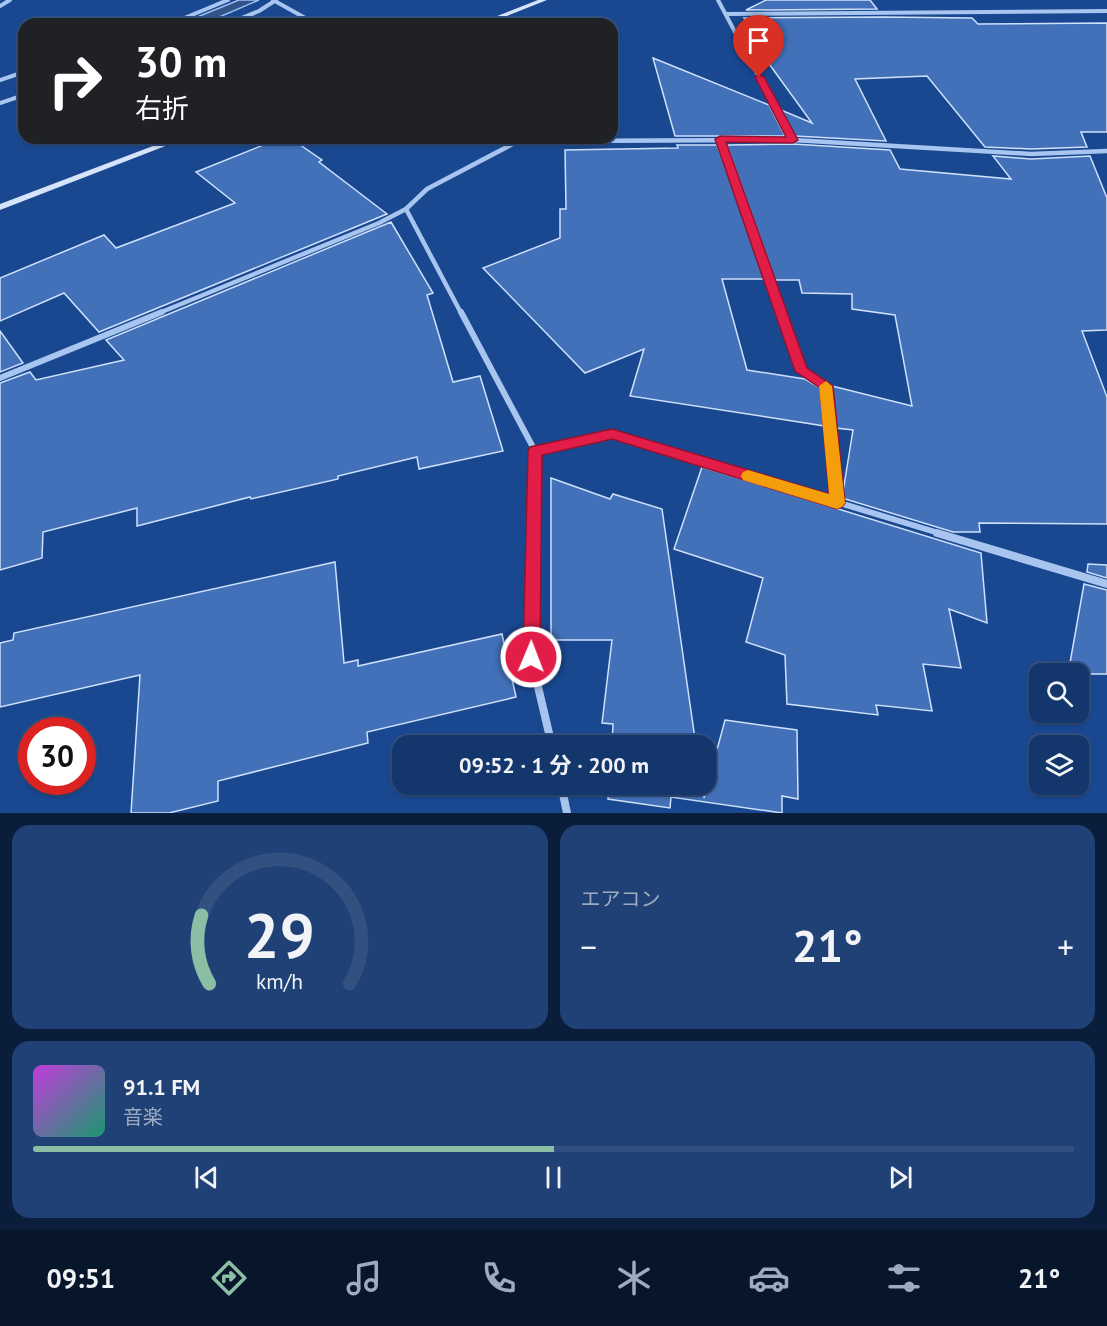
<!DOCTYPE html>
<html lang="ja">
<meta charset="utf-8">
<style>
body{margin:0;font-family:"PT Sans","Noto Sans JP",sans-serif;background:#204175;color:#f1f3f6;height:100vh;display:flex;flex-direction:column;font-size:22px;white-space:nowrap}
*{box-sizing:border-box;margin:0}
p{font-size:20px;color:#9dabc2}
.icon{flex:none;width:33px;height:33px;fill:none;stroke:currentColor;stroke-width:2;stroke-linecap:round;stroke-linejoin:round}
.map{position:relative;height:813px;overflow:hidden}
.details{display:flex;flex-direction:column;gap:12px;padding:12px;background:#0a1e3c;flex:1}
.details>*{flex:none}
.guide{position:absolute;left:18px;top:18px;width:600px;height:126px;border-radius:18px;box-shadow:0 2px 4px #0004,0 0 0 2px #325080;background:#202124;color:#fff;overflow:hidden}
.tools{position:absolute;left:1029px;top:663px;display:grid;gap:12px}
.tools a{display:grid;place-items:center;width:60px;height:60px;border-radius:12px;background:#13366d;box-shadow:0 2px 4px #0004,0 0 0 2px #325080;font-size:30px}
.speed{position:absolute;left:18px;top:717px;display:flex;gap:12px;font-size:30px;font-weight:700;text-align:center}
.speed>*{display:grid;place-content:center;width:78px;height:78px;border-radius:50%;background:#13366d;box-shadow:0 2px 4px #0004,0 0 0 2px #325080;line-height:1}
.speed .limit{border:9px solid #d22;background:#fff;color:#111}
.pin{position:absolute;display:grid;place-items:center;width:51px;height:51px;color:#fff;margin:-62px -26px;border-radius:50% 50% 50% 0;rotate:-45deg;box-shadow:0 0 6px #0007}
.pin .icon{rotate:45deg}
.me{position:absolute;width:66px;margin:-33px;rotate:1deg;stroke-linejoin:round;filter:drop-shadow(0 0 4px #0008)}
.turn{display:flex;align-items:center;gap:21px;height:126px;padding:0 18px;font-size:27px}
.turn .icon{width:78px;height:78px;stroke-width:2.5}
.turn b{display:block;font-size:42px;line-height:51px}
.big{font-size:45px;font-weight:700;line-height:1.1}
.details .card{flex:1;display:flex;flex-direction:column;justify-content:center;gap:9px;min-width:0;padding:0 21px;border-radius:18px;background:#204175}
.details .dial{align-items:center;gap:0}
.dial svg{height:156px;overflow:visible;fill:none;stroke:#325080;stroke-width:7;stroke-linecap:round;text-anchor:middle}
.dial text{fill:#f1f3f6;stroke:none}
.song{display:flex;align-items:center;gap:18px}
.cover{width:72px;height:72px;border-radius:9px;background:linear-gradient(135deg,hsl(290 70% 55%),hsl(160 70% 35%))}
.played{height:6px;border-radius:3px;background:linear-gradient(90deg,#8abfa5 50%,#325080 50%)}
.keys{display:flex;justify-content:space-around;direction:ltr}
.heat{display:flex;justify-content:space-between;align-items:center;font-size:33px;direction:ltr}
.details .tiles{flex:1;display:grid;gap:12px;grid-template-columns:1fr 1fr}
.card:last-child{grid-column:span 2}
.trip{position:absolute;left:392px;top:735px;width:324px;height:60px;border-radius:18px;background:#13366d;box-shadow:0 2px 4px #0004,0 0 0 2px #325080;font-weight:700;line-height:60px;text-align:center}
.tabs{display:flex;height:96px;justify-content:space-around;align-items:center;background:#08162c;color:#9dabc2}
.tabs .icon{width:42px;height:42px}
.tabs .selected{color:#8abfa5}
.tabs b{font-size:27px;color:#f1f3f6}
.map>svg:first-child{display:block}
.water{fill:#325489;stroke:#9bbff1;stroke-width:1.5}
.building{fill:#4271b9;stroke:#cee0fb;stroke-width:1.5}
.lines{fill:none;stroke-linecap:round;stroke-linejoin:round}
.minor-far3{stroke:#a8c5ef;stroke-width:4}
.minor-far2{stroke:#a8c5ef;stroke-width:4.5}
.minor-far1{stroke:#a8c5ef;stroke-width:6}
.minor{stroke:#a8c5ef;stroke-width:8}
.secondary{fill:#d5e4fb;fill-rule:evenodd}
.route{fill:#e11d48;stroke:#92132f;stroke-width:1.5}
.slow{fill:#f59e0b}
</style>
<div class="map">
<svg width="1107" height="813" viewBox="0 0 1107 813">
<rect width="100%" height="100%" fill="#194891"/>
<polygon class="water" points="239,0 259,0 203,24 180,24"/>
<g class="building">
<polygon points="766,0 870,0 877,9 746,10"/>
<polygon points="883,17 972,18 978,24 1107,23 1107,132 1081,132 1087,147 1031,149 985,147 927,76 855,79 886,141 795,136 781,110 812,123 767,61 744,18"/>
<polygon points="653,58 769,105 785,136 675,136"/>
<polygon points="281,138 290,138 322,160 319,162 387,214 99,332 64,293 0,321 0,278 104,235 116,248 235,203 196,172"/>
<polygon points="793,144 890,150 900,169 1011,179 993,156 1031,159 1090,156 1107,198 1107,330 1082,331 1107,397 1107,524 979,523 980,532 953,532 842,498 853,430 836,428 832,386 912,406 895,315 852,309 852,294 802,293 799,280 775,280 727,145"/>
<polygon points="677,145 717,145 765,279 722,279 747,370 805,379 822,389 825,426 630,396 644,349 585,373 483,268 560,238 560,209 566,209 565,150 678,148"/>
<polygon points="391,222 433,293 427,295 453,382 480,376 503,451 419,469 417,457 338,476 338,479 251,499 250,497 137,526 137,508 43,532 42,558 0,570 0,383 30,372 36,380 124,360 106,340"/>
<polygon points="0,331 23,363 0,372"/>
<polygon points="702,467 981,553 987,623 949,609 961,668 923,664 932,711 876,705 878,715 787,704 785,655 746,642 763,578 674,549"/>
<polygon points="551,478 610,499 613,494 662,509 696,746 612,746 613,724 602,723 612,640 551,640"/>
<polygon points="335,562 344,663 358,660 358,666 502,634 516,697 367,732 368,743 218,781 218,801 169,813 131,813 140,675 0,707 0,643 13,640 14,633"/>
<polygon points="1088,564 1107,565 1107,578 1087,572"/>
<polygon points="1084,584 1107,590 1107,674 1068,674"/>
<polygon points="725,720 797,730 798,799 782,796 782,813 671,797 670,808 608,799 609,784 702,784 704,798"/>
</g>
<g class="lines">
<g class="minor-far3">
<polyline points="273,0 316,24"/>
<polyline points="718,0 792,139"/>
<polyline points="0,6 10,0"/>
<polyline points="726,14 1107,11"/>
<polyline points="170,24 228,0"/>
<polyline points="227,24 259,11 276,0"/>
<polyline points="0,80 24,72"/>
<polyline points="0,103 24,95"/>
<polyline points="530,138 535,139"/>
</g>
<g class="minor-far2">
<polyline points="791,137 793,140"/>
<polyline points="530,138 555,141 793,140 1031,154 1107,151"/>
<polyline points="720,139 782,313"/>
<polyline points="406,209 427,189 524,138"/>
<polyline points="159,313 379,223 406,209 461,313"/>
</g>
<g class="minor-far1">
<polyline points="461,312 535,451 533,534"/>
<polyline points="781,312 802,371 827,386 837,503"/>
<polyline points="0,378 162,312"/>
<polyline points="535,451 612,434 942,534"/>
</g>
<g class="minor">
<polyline points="533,533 531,657 552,746"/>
<polyline points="937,533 1107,584"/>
<polyline points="561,784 567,813"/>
</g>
<g class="secondary">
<polygon points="538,0 547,0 487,24 477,24"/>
<polygon points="174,138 186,138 0,210 0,204"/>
</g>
</g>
<polygon class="route" points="759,74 764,77 798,140 793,143 726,142 807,368 833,386 845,503 842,507 837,509 612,439 542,455 540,657 537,662 531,665 525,662 523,657 528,451 530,447 612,429 829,494 820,388 795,371 715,139 720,136 786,137 755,77"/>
<polygon class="slow" points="826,381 832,386 845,503 842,507 837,509 743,480 741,476 743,472 748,470 829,494 819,386"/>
</svg>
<div class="tools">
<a><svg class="icon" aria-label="search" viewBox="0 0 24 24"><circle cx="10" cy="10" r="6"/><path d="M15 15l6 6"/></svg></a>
<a><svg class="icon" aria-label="layers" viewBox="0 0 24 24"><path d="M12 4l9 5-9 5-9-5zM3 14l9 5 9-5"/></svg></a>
</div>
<div class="speed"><div class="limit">30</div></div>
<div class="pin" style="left:759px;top:77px;background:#d93025"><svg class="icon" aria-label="arrive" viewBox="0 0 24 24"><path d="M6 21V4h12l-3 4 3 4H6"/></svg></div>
<svg class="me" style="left:531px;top:657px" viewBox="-20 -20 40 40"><circle r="17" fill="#e11d48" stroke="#fff" stroke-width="3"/><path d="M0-11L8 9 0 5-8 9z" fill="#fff"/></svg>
<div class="trip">09:52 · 1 分 · 200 m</div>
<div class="guide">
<div class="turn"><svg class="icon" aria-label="right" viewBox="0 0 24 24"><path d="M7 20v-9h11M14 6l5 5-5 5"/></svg><div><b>30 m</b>右折</div></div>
</div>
</div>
<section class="details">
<div class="tiles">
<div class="card dial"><svg viewBox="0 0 100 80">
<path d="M14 69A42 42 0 1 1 86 69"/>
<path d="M14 69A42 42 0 0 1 10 34" stroke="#8abfa5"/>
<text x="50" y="56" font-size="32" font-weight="700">29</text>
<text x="50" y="72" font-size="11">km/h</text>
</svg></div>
<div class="card"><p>エアコン</p>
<div class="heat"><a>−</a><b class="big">21°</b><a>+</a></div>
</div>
<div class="card">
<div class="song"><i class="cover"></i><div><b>91.1 FM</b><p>音楽</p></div></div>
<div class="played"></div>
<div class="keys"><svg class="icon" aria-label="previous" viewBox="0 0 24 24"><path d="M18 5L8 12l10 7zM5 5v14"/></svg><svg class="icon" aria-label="pause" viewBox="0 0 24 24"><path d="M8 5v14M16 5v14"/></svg><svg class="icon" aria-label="next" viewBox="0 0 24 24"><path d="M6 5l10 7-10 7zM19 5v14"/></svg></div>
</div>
</div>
</section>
<nav class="tabs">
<b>09:51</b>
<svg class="icon selected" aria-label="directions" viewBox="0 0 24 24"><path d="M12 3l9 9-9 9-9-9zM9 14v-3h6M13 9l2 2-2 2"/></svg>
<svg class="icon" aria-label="music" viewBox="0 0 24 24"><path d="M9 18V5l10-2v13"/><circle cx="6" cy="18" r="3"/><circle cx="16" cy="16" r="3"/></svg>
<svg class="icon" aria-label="phone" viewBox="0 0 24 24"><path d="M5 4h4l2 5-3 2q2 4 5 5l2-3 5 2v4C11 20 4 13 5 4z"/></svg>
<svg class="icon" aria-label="climate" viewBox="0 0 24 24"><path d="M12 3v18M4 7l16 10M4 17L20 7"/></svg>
<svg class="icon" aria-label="car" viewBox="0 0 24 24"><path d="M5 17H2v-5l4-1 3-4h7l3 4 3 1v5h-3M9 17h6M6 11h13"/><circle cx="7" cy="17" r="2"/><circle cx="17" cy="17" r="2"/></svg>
<svg class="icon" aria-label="filters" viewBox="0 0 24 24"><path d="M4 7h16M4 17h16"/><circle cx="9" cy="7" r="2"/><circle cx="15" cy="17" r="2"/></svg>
<b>21°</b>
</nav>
